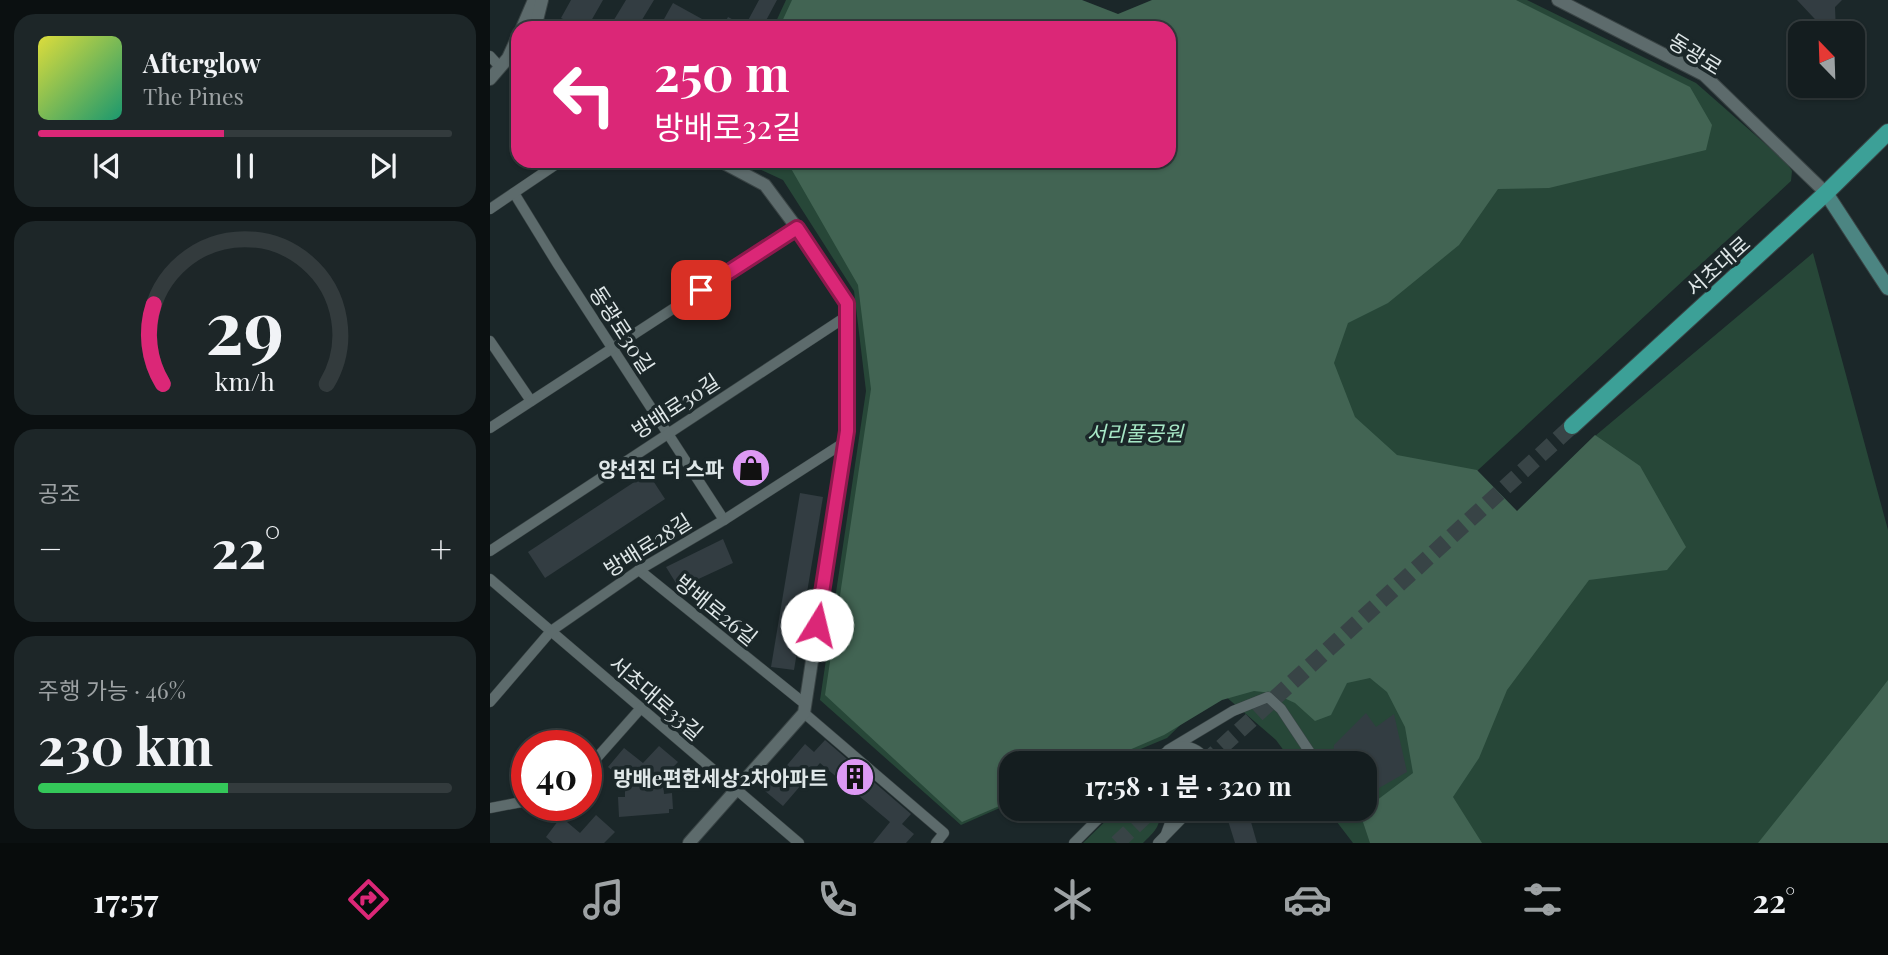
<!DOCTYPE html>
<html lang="ko">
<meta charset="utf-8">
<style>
body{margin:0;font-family:"Playfair Display","Noto Sans KR",serif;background:#1d2628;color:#f1f3f6;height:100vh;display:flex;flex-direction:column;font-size:26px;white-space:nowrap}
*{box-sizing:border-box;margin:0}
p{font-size:23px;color:#9da2a4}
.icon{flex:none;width:38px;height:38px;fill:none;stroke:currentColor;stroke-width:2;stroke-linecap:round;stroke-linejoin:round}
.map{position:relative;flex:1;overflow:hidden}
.drawer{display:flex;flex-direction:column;gap:14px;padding:14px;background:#0b1011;width:490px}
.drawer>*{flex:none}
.top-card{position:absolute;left:21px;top:21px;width:665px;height:147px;border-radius:21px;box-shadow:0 2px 5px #0004,0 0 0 2px #333b3d;background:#db2777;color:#fff;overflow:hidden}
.needle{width:46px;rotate:337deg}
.controls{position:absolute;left:1298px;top:21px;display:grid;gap:14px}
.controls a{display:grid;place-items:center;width:77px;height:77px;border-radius:14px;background:#141d1f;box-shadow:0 2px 5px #0004,0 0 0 2px #333b3d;font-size:35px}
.speed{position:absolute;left:21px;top:730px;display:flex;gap:14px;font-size:35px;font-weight:700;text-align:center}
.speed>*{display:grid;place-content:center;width:91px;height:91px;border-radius:50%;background:#141d1f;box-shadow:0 2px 5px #0004,0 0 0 2px #333b3d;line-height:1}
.speed .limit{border:10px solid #d22;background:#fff;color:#111}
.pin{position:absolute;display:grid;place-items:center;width:60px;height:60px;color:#fff;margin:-30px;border-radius:14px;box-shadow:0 4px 10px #0006}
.me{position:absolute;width:77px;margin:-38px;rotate:9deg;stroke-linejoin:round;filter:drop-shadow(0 0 5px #0008)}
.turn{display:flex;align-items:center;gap:24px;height:147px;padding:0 28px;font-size:32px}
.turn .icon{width:91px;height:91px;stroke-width:2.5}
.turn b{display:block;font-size:49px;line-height:60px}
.big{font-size:52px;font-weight:700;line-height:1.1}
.drawer .tile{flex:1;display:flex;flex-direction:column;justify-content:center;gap:10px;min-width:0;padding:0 24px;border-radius:21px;background:#1d2628}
.drawer .dial{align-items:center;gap:0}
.dial svg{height:182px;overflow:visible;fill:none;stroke:#333b3d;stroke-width:7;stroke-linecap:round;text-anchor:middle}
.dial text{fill:#f1f3f6;stroke:none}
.song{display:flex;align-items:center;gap:21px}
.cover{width:84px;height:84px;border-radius:10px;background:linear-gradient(135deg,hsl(60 70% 55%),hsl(160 70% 35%))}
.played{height:7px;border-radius:4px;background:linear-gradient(90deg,#db2777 45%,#333b3d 45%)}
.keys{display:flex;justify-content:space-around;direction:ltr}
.heat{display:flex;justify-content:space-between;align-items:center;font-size:38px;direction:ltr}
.charge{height:10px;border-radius:5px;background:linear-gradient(90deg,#34c759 46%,#333b3d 0)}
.trip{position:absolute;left:509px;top:751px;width:378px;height:70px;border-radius:21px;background:#141d1f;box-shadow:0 2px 5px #0004,0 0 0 2px #333b3d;font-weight:700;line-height:70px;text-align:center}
.dock{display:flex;height:112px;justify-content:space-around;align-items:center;background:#080c0c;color:#9da2a4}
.dock .icon{width:49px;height:49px}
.dock .active{color:#db2777}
.dock b{font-size:32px;color:#f1f3f6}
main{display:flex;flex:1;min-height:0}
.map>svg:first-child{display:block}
.green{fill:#274738}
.forest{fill:#426453}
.building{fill:#333d42}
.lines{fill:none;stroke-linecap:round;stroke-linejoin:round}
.primary-tunnel{stroke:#384446;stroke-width:16;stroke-dasharray:16 8;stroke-linecap:butt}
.minor-casing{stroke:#3a4445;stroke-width:11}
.tertiary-casing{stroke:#3a4445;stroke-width:14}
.secondary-casing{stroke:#3a4445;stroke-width:16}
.primary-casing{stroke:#3a4445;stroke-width:18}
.minor{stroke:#5d6b6c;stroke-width:10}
.tertiary{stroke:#5d6b6c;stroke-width:12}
.secondary{stroke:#4c8582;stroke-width:14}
.primary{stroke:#3ca097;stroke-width:16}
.route-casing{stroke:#8e194d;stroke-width:18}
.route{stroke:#db2777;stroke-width:12}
.labels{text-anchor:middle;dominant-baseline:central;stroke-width:7;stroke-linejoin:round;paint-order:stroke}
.street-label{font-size:21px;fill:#dfe7e8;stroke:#1b2729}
.park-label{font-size:21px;font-style:italic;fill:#a7e7c6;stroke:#1b2729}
.poi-label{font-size:21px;font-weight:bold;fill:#dfe7e8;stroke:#1b2729;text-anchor:end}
</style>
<main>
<section class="drawer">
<div class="tile">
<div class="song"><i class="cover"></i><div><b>Afterglow</b><p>The Pines</p></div></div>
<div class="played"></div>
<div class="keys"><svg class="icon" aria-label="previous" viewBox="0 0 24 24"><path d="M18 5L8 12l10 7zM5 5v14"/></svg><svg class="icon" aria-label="pause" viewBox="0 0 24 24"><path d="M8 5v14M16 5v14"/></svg><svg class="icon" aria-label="next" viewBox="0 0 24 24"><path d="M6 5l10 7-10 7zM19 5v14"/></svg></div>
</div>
<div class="tile dial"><svg viewBox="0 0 100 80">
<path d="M14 69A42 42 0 1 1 86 69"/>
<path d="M14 69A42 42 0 0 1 10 34" stroke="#db2777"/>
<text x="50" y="56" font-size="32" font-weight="700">29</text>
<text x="50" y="72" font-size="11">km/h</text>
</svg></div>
<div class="tile"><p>공조</p>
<div class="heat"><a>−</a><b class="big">22°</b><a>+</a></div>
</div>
<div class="tile"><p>주행 가능 · 46%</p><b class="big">230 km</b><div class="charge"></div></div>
</section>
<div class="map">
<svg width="1398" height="843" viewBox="0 0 1398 843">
<rect width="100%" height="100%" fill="#1b2729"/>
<g class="green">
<polygon points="296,0 562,0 627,20 669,0 1037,0 1206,83 1296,162 1302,171 1301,181 987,471 1027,512 1105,436 1323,253 1398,530 1398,843 863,843 837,809 875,808 875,763 803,763 786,740 727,689 677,738 617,763 522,763 521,803 471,825 330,700 376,391 364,291 293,180 252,161 679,161 679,28 283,28"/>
<path d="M629,808L668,809C673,825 664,832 653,843H593Z"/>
</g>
<g class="forest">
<polygon points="302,0 592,0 628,14 662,0 1026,0 1200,87 1222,125 1216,150 1059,188 1008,189 969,245 898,303 858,323 844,363 865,417 907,455 987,470 1027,511 1105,435 1150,466 1196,547 1177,570 1099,580 1017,690 989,758 963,797 992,843 880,843 870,813 923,773 915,727 897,692 880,678 857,683 841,715 825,721 805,703 783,693 764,691 732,700 674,735 609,763 522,763 521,801 472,822 335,695 381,389 368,285 299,165 299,161 679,161 679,28 289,28"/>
<polygon points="1398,680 1398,843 1268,843 1385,697"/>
</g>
<g class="building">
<polygon points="81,0 113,0 97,28 70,28 75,20 71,18"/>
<polygon points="136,0 164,0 147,28 119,28"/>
<polygon points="269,0 287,0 272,28 232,28 238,17 255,26"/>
<polygon points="1307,0 1352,0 1345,7 1346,33 1338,33"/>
<polygon points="183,3 212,19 207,28 169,28"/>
<polygon points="158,473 175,499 55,578 38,552"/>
<polygon points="310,493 333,497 304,670 281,667"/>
<polygon points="233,539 243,563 189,588 176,567"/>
<polygon points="876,713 886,727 904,714 917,772 875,796 875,763 842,763 844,745"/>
<polygon points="335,740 421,814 412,824 424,834 416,843 383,843 400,822 330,763 293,806 275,791 315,744 324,752"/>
<polygon points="169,746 188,762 173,778 174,794 182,793 183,809 179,809 179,813 129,817 128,797 135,797 135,781 118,767 134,748 153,763"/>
<polygon points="742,808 757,808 767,843 745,843 735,811"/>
<polygon points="106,815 125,832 114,843 63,843 56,837 71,817 90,833"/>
</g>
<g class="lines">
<g class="primary-tunnel">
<polyline points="714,763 1082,426"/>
<polyline points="627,843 664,808"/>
</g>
<g class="minor-casing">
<g id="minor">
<polyline points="0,56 10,67"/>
<polyline points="24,193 67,263 234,520"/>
<polyline points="0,209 71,161"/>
<polyline points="0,341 41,401"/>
<polyline points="0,428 307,228"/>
<polyline points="0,551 357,316"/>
<polyline points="149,570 315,704"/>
<polyline points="0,579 309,843"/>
<polyline points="0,702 61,631 149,570 234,520 355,442"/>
<polyline points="314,713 454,833 446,843"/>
<polyline points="678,750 743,711 778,697 791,709 827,763"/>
<path d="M663,763C682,744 702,738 719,763"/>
<polyline points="96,770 151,708"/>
<polyline points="0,808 37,801"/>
<polyline points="676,834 680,823 678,808"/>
<polyline points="584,843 619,808"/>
<polyline points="668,843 702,808"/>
</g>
</g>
<g class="tertiary-casing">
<g id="tertiary">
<polyline points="1068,0 1214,75 1336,193"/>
<polyline points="32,28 44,0"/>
<polyline points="45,28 52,0"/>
<polyline points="0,79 18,58 28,36"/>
<polyline points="199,843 314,713 357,431 357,303 307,228 275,185 230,161"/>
</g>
</g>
<g class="secondary-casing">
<polyline id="secondary" points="1336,193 1398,288"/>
</g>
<g class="primary-casing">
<polyline id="primary" points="1082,426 1336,193 1398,132"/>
</g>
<use href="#minor" class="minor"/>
<use href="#tertiary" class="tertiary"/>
<use href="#secondary" class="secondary"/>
<use href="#primary" class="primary"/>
</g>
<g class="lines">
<g class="route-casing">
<polyline id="route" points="211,290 307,228 357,303 357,431 327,625"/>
</g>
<use href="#route" class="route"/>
</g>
<defs>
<g id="shop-disc" transform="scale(2.0125)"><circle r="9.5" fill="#dd99f4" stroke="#1b2729"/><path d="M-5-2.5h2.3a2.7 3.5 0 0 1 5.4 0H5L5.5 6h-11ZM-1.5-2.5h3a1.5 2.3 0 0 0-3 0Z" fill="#111"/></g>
<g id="building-disc" transform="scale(2.0125)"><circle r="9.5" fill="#dd99f4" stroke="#1b2729"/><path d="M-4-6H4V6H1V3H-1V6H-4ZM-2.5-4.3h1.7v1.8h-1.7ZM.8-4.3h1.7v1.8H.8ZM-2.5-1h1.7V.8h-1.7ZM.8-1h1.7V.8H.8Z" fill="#111"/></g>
</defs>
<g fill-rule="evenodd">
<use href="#shop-disc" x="261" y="468"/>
<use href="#building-disc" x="365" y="777"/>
</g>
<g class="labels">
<g class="street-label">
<text transform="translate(1206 53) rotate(32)">동광로</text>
<text transform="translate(1227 265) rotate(-42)">서초대로</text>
<text transform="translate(133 329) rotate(57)">동광로30길</text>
<text transform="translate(185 405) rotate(-33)">방배로30길</text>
<text transform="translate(157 544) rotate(-32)">방배로28길</text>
<text transform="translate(227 609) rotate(39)">방배로26길</text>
<text transform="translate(167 697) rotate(41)">서초대로33길</text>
</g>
<g class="park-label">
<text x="645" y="432">서리풀공원</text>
</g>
<g class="poi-label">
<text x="234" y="468">양선진 더 스파</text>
<text x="338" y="777">방배e편한세상2차아파트</text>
</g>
</g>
</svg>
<div class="controls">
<a><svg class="needle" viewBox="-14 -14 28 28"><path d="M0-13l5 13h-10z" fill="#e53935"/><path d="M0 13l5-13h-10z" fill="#9da2a4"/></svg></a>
</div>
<div class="speed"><div class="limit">40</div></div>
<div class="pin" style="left:211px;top:290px;background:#d93025"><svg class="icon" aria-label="arrive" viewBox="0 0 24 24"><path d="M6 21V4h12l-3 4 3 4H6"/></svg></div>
<svg class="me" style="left:327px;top:625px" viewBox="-20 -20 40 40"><circle r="19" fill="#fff"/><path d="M0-13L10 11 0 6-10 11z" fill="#db2777"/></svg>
<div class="trip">17:58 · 1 분 · 320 m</div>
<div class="top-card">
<div class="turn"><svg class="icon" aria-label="left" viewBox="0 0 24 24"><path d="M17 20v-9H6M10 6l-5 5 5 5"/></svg><div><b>250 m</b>방배로32길</div></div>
</div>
</div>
</main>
<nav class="dock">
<b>17:57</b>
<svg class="icon active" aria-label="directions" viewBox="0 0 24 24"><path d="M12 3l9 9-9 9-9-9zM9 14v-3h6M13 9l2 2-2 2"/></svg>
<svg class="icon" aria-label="music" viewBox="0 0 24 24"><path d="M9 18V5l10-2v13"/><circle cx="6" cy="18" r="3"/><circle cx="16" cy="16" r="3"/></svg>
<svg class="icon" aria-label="phone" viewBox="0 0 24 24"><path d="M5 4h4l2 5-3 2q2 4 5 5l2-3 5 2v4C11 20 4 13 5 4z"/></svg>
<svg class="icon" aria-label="climate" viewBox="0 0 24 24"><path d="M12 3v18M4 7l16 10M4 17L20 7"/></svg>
<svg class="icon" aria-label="car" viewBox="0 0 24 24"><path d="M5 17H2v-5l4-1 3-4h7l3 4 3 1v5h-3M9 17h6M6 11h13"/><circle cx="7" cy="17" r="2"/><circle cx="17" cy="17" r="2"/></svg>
<svg class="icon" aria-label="filters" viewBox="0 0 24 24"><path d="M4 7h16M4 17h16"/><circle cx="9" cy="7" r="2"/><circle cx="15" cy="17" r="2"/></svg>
<b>22°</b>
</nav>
